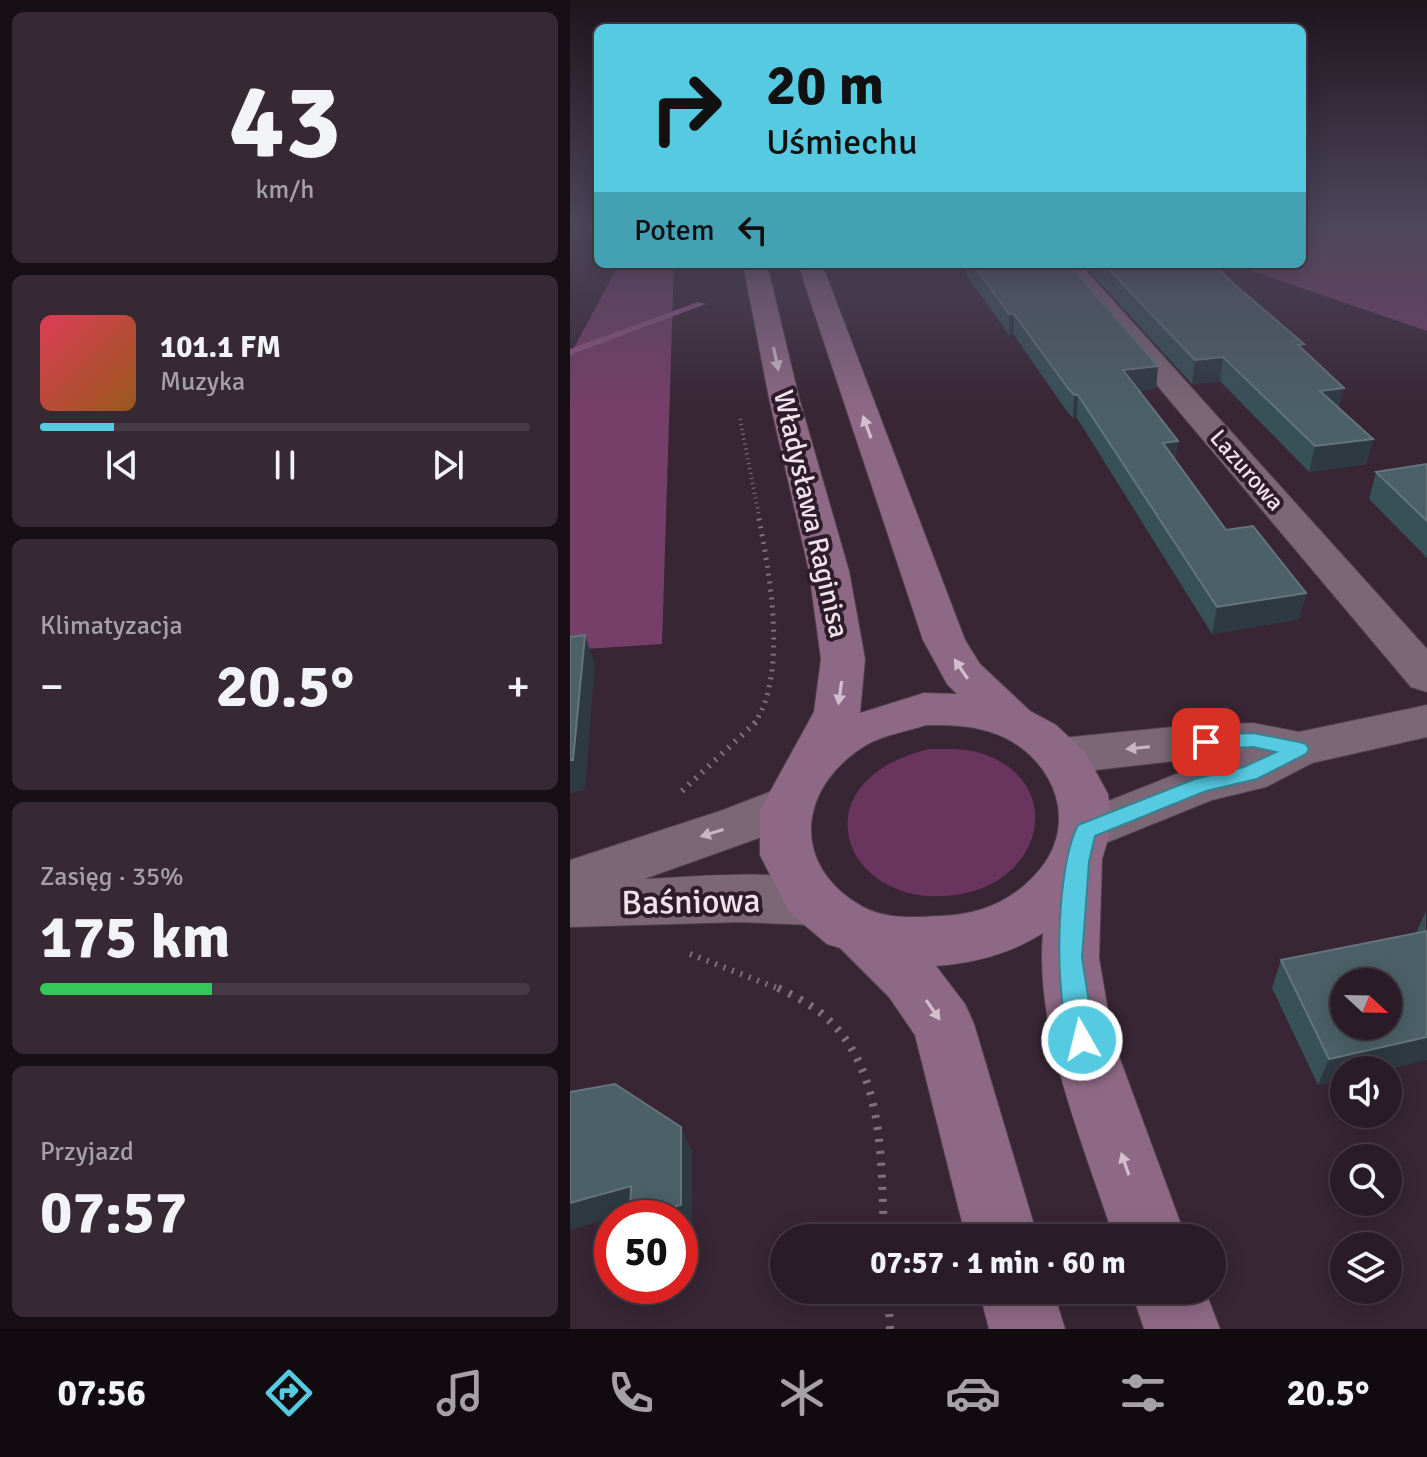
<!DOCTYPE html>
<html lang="pl">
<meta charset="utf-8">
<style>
body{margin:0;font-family:Signika,sans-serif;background:#362933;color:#f1f3f6;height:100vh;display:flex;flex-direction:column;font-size:30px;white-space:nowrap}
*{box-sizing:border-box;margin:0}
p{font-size:26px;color:#a5a1a7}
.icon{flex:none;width:44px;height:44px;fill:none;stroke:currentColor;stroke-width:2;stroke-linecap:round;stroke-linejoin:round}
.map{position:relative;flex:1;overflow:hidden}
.details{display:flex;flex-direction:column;gap:12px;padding:12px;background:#170f15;width:570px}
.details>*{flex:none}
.hud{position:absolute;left:24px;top:24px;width:712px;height:244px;border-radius:12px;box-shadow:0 4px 20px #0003,0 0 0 2px #463a44;background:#55cae0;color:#111;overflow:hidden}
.needle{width:52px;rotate:112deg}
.buttons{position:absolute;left:760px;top:968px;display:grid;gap:16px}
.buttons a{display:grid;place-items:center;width:72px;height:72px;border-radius:50%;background:#2a1c27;box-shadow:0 4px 20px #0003,0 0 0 2px #463a44;font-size:40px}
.speed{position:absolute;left:24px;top:1200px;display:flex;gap:16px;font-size:40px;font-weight:700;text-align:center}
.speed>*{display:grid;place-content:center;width:104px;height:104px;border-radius:50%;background:#2a1c27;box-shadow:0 4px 20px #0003,0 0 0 2px #463a44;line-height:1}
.speed .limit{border:12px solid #d22;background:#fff;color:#111}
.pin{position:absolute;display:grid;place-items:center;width:68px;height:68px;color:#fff;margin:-34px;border-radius:16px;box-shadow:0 4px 12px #0006}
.me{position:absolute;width:88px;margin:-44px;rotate:352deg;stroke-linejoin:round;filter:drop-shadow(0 0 6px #0008)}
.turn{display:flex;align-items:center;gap:28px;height:168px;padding:0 40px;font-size:36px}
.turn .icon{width:104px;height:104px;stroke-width:2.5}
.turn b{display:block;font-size:56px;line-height:68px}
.then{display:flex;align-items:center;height:76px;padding:0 40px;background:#0003;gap:16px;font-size:30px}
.big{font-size:60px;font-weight:700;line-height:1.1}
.details .tile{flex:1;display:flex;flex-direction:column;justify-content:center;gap:12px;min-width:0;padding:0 28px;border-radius:12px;background:#362933}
.details .dial{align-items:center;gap:0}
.dial b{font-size:104px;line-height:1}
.song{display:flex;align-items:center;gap:24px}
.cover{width:96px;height:96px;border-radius:12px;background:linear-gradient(135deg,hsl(350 70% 55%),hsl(30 70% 35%))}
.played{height:8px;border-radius:4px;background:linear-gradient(90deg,#55cae0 15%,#463a44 15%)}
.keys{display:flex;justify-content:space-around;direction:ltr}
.heat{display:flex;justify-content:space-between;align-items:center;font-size:44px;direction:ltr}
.charge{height:12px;border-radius:6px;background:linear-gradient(90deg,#34c759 35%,#463a44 0)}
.trip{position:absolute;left:200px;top:1224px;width:456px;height:80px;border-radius:40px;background:#2a1c27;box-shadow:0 4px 20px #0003,0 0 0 2px #463a44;font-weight:700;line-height:80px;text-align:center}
.menu{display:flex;height:128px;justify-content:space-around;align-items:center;background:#110b10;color:#a5a1a7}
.menu .icon{width:56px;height:56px}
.menu .on{color:#55cae0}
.menu b{font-size:36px;color:#f1f3f6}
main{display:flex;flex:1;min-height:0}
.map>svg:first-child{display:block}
.green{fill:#69355e}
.forest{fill:#763f6a}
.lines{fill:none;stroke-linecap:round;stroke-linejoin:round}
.stream{fill:#915784;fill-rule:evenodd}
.minor-casing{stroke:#51424d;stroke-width:2}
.secondary-casing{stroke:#51424d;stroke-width:2}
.path-far3{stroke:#80707c;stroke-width:4;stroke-dasharray:1 4;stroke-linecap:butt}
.path-far2{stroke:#80707c;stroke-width:5;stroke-dasharray:2 6;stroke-linecap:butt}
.path-far1{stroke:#80707c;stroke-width:6;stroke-dasharray:2 7;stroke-linecap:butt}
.path{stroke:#80707c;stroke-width:8;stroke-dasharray:3 9;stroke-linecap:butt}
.minor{fill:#7c6776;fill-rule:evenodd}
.secondary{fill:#8e6985;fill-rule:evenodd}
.wall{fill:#375157}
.shaded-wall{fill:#2f3942}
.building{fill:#4b6167;stroke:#64757c;stroke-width:2;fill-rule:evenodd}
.oneway{fill:#d2becc}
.oneway2{fill:#c7b7c2}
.route{fill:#55cae0;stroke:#378392;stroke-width:2}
.labels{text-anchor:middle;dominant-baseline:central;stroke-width:8;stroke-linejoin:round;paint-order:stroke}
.far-street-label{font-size:24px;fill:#efe2eb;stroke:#2e1c2a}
.street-label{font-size:28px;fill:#efe2eb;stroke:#2e1c2a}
.near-street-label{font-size:34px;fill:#efe2eb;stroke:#2e1c2a}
</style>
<main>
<section class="details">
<div class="tile dial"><b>43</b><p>km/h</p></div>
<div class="tile">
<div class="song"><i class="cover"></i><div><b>101.1 FM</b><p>Muzyka</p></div></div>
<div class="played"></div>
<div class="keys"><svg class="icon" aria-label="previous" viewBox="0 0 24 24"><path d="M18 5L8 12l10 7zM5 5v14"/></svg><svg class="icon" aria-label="pause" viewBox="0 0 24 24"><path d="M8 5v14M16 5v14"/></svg><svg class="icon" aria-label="next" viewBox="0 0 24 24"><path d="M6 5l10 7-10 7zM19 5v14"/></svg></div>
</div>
<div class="tile"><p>Klimatyzacja</p>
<div class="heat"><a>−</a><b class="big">20.5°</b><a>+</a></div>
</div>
<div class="tile"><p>Zasięg · 35%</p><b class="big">175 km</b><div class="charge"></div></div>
<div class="tile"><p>Przyjazd</p><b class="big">07:57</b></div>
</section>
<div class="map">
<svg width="857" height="1329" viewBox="0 0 857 1329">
<rect width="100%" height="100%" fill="#382634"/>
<path class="green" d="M359,749C375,749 391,748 407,752C492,776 479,871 400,892C280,922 217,784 359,749Z"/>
<g class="forest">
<polygon points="732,226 857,226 857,331 661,264 732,264"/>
<polygon points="49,264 104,264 92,644 0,650 0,355"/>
</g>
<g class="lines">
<polygon class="stream" points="128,302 136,304 0,355 0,349"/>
<g class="minor-casing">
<g id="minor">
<polygon points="485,264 510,264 857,649 857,692 841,687"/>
<polygon points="857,705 857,737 742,763 696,787 642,800 516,851 498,845 490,831 498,817 614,771 669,758 613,760 491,774 474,768 467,756 474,744 491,738 613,726 683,723 729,732"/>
<path d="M215,786L233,791L240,805L233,819L189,838L74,879C132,877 208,867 263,886L271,902L263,918L243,925L170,922L0,927V860L153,810Z"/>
</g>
</g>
<g class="secondary-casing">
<g id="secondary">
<path d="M173,264H197L229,398L279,571L295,659L290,713L354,693L387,694L377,684L353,640L228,264H252L395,640L410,664L460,711L486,725L515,752L538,794L542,826L532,859L529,958L543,1040L616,1238H544C514,1145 464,1031 473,933C440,954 405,963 366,966L395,1004L404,1024L468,1238H396L345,1035L319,997L270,948L257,944L219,912L190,855V810L244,712L251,659L239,571L199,398ZM356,725C376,725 397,725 417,731C476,747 513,815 471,868C444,901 412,914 371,916C345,917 317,920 293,907C218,865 228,785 298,744C315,735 338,731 356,725Z"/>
<polygon points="409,1290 483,1290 495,1329 419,1329"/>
<polygon points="561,1290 635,1290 650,1329 574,1329"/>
</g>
</g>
<polyline class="path-far3" points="170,419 189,516"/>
<path class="path-far2" d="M184,724C219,673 199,571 188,514"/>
<g class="path-far1">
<polyline points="112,791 186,722"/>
<polyline points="120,954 212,990"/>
</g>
<g class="path">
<path d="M208,988C223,995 238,1003 251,1013C316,1066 311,1163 314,1238"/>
<polyline points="318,1290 320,1329"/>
</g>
<use href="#minor" class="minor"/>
<use href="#secondary" class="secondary"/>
</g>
<g class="wall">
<polygon points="396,264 403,264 588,366 586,388 569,391 608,441 605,459 656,530 736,593 729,619 642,634 507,418 503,418 496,410 444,335 439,335 396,274"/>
<polygon points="513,264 643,264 733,349 769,408 803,439 796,464 739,472 650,381 622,384"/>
<polygon points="857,464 857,558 799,499 806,472"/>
<polygon points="856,911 857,1060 774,1070 774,1079 748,1085 702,988 711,960 846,933"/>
</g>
<g class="shaded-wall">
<rect x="439" y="314" width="5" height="21"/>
<polygon points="653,357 650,381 622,384 625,360"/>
<polygon points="588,366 586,388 551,393 553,370"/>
<polygon points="774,388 768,412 750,391"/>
<polygon points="504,395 508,395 507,418 503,418"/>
<polygon points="803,439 796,464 739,472 745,446"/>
<polygon points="608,441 605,465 593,443"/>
<polygon points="736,593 729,619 642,634 647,607"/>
<polygon points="15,635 25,664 15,790 0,793 0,760"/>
<polygon points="857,1037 857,1060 815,1070 774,1070 774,1079 748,1085 759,1059"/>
<polygon points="111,1127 122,1151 122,1228 110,1230 110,1218 60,1218 60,1217"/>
<polygon points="61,1186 73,1209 0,1230 0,1203"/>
</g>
<g class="building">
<polygon points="403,264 499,264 588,366 553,370 608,441 593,443 656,530 683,526 736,593 647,607 508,395 504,395 497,387 444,314 439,314"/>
<polygon points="534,264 643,264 664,284 734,344 728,345 774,388 750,391 803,439 745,446 653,357 625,360"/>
<polygon points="857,464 857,521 806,472"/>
<polygon points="15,635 3,760 0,760 0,637"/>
<path d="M857,931V1037L759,1059L711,960ZM774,982H818V1026H774Z"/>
<polygon points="45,1084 111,1127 111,1205 60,1217 61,1186 0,1203 0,1092"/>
</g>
<defs><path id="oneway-solid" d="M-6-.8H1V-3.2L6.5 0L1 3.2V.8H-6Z" transform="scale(2)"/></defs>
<g class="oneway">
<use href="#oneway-solid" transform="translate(206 359) rotate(78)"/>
<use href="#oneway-solid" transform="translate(297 427) rotate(-110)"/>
<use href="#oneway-solid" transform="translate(391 669) rotate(-124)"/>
<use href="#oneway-solid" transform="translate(270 693) rotate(98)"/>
<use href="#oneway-solid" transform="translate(363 1010) rotate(55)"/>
<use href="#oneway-solid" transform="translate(555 1164) rotate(-109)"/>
</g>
<g class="oneway2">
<use href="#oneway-solid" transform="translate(568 748) rotate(174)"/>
<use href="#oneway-solid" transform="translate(142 833) rotate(163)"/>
</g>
<linearGradient id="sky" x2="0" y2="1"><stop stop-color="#1f151d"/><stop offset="0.55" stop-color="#4d475c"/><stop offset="1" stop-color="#4d475c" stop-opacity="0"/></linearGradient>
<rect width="857" height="412" fill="url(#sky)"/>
<path class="route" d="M683,733L729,742L736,744L739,749L736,754L687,779L636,791L525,836L519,862L512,958L525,1040L521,1049L512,1052L503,1049C483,1004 485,869 508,825L625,779L674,767L706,752L683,747L636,749L626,742L636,735Z"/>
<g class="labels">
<g class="far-street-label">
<text transform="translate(677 470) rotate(49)">Lazurowa</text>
</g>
<g class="street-label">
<text transform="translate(241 514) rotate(77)">Władysława Raginisa</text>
</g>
<g class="near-street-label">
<text transform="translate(121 902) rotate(-1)">Baśniowa</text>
</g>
</g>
</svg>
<div class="buttons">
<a><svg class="needle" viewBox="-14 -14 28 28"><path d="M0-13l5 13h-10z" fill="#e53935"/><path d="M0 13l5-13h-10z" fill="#a5a1a7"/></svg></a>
<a><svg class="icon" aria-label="sound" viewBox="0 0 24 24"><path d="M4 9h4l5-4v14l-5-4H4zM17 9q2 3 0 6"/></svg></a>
<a><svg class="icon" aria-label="search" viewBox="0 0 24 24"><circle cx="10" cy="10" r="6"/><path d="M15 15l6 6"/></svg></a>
<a><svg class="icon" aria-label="layers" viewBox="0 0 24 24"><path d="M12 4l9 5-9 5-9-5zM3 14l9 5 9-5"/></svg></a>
</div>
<div class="speed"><div class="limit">50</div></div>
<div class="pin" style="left:636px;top:742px;background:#d93025"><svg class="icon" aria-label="arrive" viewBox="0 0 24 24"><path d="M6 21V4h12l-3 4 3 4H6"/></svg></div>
<svg class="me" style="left:512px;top:1040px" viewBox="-20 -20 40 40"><circle r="17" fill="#55cae0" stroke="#fff" stroke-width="3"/><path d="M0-11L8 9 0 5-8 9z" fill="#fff"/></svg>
<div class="trip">07:57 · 1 min · 60 m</div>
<div class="hud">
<div class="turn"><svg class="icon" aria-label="right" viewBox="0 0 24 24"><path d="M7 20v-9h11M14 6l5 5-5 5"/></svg><div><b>20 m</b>Uśmiechu</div></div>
<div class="then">Potem<svg class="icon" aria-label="left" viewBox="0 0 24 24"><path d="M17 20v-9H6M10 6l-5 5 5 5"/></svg></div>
</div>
</div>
</main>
<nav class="menu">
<b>07:56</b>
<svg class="icon on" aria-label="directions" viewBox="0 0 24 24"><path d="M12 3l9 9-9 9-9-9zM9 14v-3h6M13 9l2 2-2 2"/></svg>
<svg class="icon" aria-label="music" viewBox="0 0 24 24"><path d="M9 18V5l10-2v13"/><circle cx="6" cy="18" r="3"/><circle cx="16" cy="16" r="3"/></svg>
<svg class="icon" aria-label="phone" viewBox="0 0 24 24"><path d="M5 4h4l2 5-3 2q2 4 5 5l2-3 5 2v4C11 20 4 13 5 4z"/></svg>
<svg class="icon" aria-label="climate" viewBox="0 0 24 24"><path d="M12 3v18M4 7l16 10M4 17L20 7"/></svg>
<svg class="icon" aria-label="car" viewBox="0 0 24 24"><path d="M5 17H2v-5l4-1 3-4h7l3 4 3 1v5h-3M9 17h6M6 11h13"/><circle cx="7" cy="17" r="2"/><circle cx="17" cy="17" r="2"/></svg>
<svg class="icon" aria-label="filters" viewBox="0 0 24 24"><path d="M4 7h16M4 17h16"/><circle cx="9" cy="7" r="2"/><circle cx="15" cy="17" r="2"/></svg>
<b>20.5°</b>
</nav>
